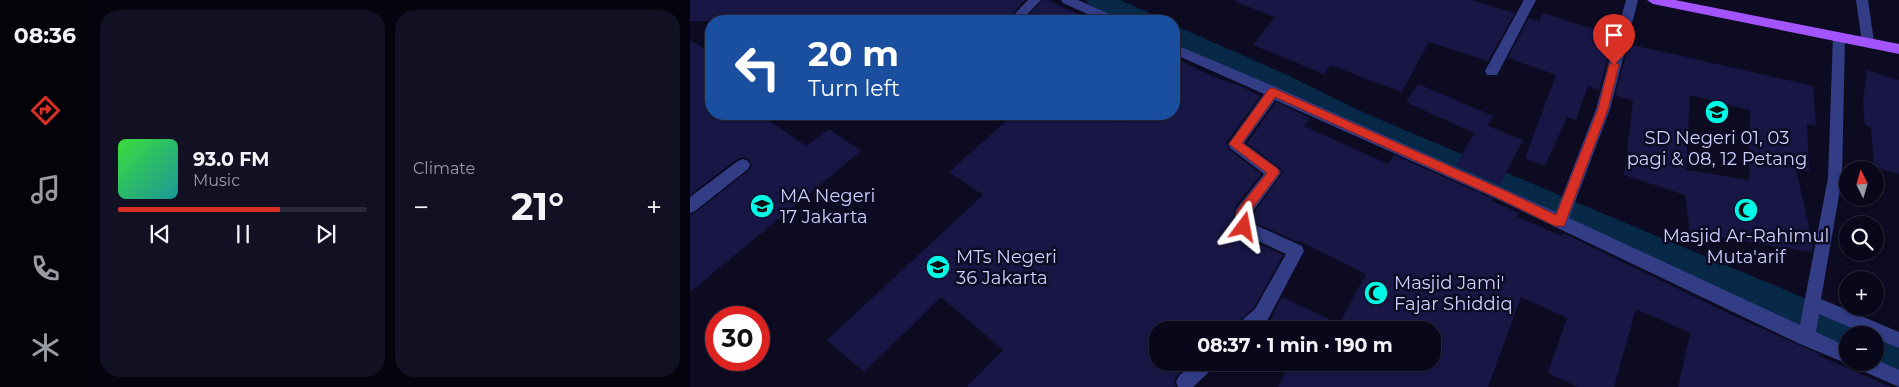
<!DOCTYPE html>
<meta charset="utf-8">
<style>
body{margin:0;font-family:Montserrat,sans-serif;background:#121123;color:#f1f3f6;height:100vh;display:flex;flex-direction:column;font-size:19px;white-space:nowrap}
*{box-sizing:border-box;margin:0}
p{font-size:16px;color:#999aa2}
.icon{flex:none;width:28px;height:28px;fill:none;stroke:currentColor;stroke-width:2;stroke-linecap:round;stroke-linejoin:round}
.map{position:relative;flex:1;overflow:hidden}
.panel{display:flex;flex-direction:column;gap:10px;padding:10px;background:#05040e;width:600px}
.panel>*{flex:none}
.guide{position:absolute;left:15px;top:15px;width:475px;height:105px;border-radius:20px;box-shadow:0 1px 4px #0004,0 0 0 1px #292939;background:#1a4fa0;color:#fff;overflow:hidden}
.needle{width:32px;rotate:355deg}
.buttons{position:absolute;left:1149px;top:161px;display:grid;gap:10px}
.buttons a{display:grid;place-items:center;width:45px;height:45px;border-radius:50%;background:#09081a;box-shadow:0 1px 4px #0004,0 0 0 1px #292939;font-size:25px}
.speed{position:absolute;left:15px;top:306px;display:flex;gap:10px;font-size:25px;font-weight:700;text-align:center}
.speed>*{display:grid;place-content:center;width:65px;height:65px;border-radius:50%;background:#09081a;box-shadow:0 1px 4px #0004,0 0 0 1px #292939;line-height:1}
.speed .limit{border:8px solid #d22;background:#fff;color:#111}
.pin{position:absolute;display:grid;place-items:center;width:42px;height:42px;color:#fff;margin:-51px -21px;border-radius:50% 50% 50% 0;rotate:-45deg;box-shadow:0 0 5px #0007}
.pin .icon{rotate:45deg}
.me{position:absolute;width:55px;margin:-28px;rotate:13deg;stroke-linejoin:round;filter:drop-shadow(0 0 4px #0008)}
.turn{display:flex;align-items:center;gap:18px;height:105px;padding:0 20px;font-size:22px}
.turn .icon{width:65px;height:65px;stroke-width:2.5}
.turn b{display:block;font-size:35px;line-height:42px}
.big{font-size:38px;font-weight:700;line-height:1.1}
.panel .widget{flex:1;display:flex;flex-direction:column;justify-content:center;gap:8px;min-width:0;padding:0 18px;border-radius:20px;background:#121123}
.song{display:flex;align-items:center;gap:15px}
.cover{width:60px;height:60px;border-radius:8px;background:linear-gradient(135deg,hsl(120 70% 55%),hsl(180 70% 35%))}
.played{height:5px;border-radius:2px;background:linear-gradient(90deg,#d93025 65%,#292939 65%)}
.keys{display:flex;justify-content:space-around;direction:ltr}
.heat{display:flex;justify-content:space-between;align-items:center;font-size:28px;direction:ltr}
.panel .tiles{flex:1;display:grid;gap:10px;grid-template-columns:repeat(2,1fr)}
.trip{position:absolute;left:459px;top:321px;width:292px;height:50px;border-radius:20px;background:#09081a;box-shadow:0 1px 4px #0004,0 0 0 1px #292939;font-weight:700;line-height:50px;text-align:center}
main{display:flex;flex:1;min-height:0}
.tab-bar{display:flex;flex-direction:column;width:90px;justify-content:space-around;align-items:center;background:#04030a;color:#999aa2}
.tab-bar .icon{width:35px;height:35px}
.tab-bar .current{color:#d93025}
.tab-bar b{font-size:22px;color:#f1f3f6}
.map>svg:first-child{display:block}
.lines{fill:none;stroke-linecap:round;stroke-linejoin:round}
.canal{fill:#072846;fill-rule:evenodd}
.building{fill:#181645;fill-rule:evenodd}
.minor{fill:#323d86;fill-rule:evenodd}
.major{fill:#a354ff;fill-rule:evenodd}
.route{fill:#d93025;stroke:#8d1f18}
.labels{text-anchor:middle;dominant-baseline:central;stroke-width:5;stroke-linejoin:round;paint-order:stroke}
.poi-label{font-size:18px;fill:#cdcfff;stroke:#0c0b22;text-anchor:start}
</style>
<main>
<nav class="tab-bar">
<b>08:36</b>
<svg class="icon current" aria-label="directions" viewBox="0 0 24 24"><path d="M12 3l9 9-9 9-9-9zM9 14v-3h6M13 9l2 2-2 2"/></svg>
<svg class="icon" aria-label="music" viewBox="0 0 24 24"><path d="M9 18V5l10-2v13"/><circle cx="6" cy="18" r="3"/><circle cx="16" cy="16" r="3"/></svg>
<svg class="icon" aria-label="phone" viewBox="0 0 24 24"><path d="M5 4h4l2 5-3 2q2 4 5 5l2-3 5 2v4C11 20 4 13 5 4z"/></svg>
<svg class="icon" aria-label="climate" viewBox="0 0 24 24"><path d="M12 3v18M4 7l16 10M4 17L20 7"/></svg>
</nav>
<section class="panel">
<div class="tiles">
<div class="widget">
<div class="song"><i class="cover"></i><div><b>93.0 FM</b><p>Music</p></div></div>
<div class="played"></div>
<div class="keys"><svg class="icon" aria-label="previous" viewBox="0 0 24 24"><path d="M18 5L8 12l10 7zM5 5v14"/></svg><svg class="icon" aria-label="pause" viewBox="0 0 24 24"><path d="M8 5v14M16 5v14"/></svg><svg class="icon" aria-label="next" viewBox="0 0 24 24"><path d="M6 5l10 7-10 7zM19 5v14"/></svg></div>
</div>
<div class="widget"><p>Climate</p>
<div class="heat"><a>−</a><b class="big">21°</b><a>+</a></div>
</div>
</div>
</section>
<div class="map">
<svg width="1209" height="387" viewBox="0 0 1209 387">
<rect width="100%" height="100%" fill="#0c0b22"/>
<g class="lines">
<g class="canal">
<polygon points="396,0 430,0 464,15 467,21 434,21 400,6"/>
<polygon points="484,25 597,75 679,115 1176,324 1179,330 1185,327 1209,337 1209,370 1185,360 1185,335 1158,335 1158,348 659,131 579,89 484,44"/>
</g>
</g>
<g class="building">
<polygon points="0,0 335,0 316,21 0,21"/>
<polygon points="353,0 357,0 404,21 333,21"/>
<polygon points="546,0 782,0 825,13 798,61 739,42 712,92 640,65 634,74 563,45 585,17 546,2"/>
<polygon points="853,13 924,35 909,90 898,86 886,120 877,117 855,166 835,158 866,75 818,58 839,18 849,21"/>
<polygon points="0,40 21,52 21,114 69,114 116,146 139,129 171,151 0,292 0,215 6,212 59,170 62,166 59,159 54,157 47,159 0,195"/>
<path d="M939,44L1123,86L1126,126L1117,124L1119,172L1106,169L1123,245L1122,252L1000,233L995,195L934,175L943,101L925,95ZM1000,95L1060,110L1059,180L996,170Z"/>
<polygon points="484,58 524,77 550,86 570,96 536,143 539,149 571,174 545,207 543,220 548,234 593,255 564,308 547,323 544,330 468,330 468,362 491,362 496,367 487,375 484,381 486,387 277,387 313,350 251,297 174,372 137,340 293,195 259,172 324,114 422,114 423,119 430,122 437,120 440,114 484,114"/>
<polygon points="1177,70 1209,80 1209,174 1184,167 1181,127 1175,125 1173,102"/>
<polygon points="728,84 803,116 798,126 833,140 810,185 766,165 784,133 716,102"/>
<polygon points="586,102 620,118 614,126 698,164 704,155 803,199 802,201 829,213 827,217 872,236 873,233 1042,315 1129,354 1129,356 1201,387 988,387 1000,333 946,309 924,387 888,387 858,373 877,318 831,297 798,387 588,387 601,362 742,362 742,330 569,330 579,322 592,297 649,324 676,274 609,241 608,242 563,222 562,216 593,172 590,168 557,143"/>
</g>
<g class="lines">
<g class="minor">
<polygon points="338,0 351,0 331,21 318,21"/>
<polygon points="371,0 388,0 428,18 430,21 413,21 373,3"/>
<polygon points="834,0 846,0 807,75 797,75 795,71"/>
<path d="M936,0H948L920,109L879,218L1110,325L1138,178L1143,36L1144,33H1154L1155,36L1152,178L1131,299L1209,332V348L1185,338V335H1178L1129,314L1126,332L1158,347V362H1163L1158,364L1110,344L809,200L585,100L554,143L589,169L591,173L560,215L561,223L612,246L614,251L577,321L566,330H546L548,324L565,309L596,254L549,232C545,225 543,215 547,208L574,174L540,148L538,144L574,94L484,54V44L588,88L866,212L906,109Z"/>
<polygon points="1166,0 1178,0 1184,42 1183,45 1173,45 1172,42"/>
<polygon points="424,114 438,114 435,119 430,120 425,119"/>
<polygon points="53,159 58,161 60,165 58,169 5,211 0,213 0,197 48,161"/>
<polygon points="1185,359 1209,370 1209,387 1166,368 1164,362 1185,362"/>
<polygon points="504,362 525,362 523,368 503,387 488,387 486,382 489,376"/>
</g>
<polygon class="major" points="957,0 985,0 1209,44 1209,54 963,4"/>
</g>
<path class="route" d="M924,61L929,65L918,109L874,226H865L810,199L585,97L552,143L588,169L589,173L558,214L560,227L558,230L554,232L550,230C547,224 545,215 548,209L577,173L539,144L579,89L583,88L818,192L866,215L908,109L919,65Z"/>
<defs>
<g id="school-disc" transform="scale(1.25)"><circle r="9.5" fill="#00f8e7" stroke="#0c0b22"/><path d="M0-5L7-2L0 1L-7-2ZM-4 1L0 2.5L4 1V4Q0 6-4 4Z" fill="#111"/></g>
<g id="mosque-disc" transform="scale(1.25)"><circle r="9.5" fill="#00f8e7" stroke="#0c0b22"/><path d="M3.5-4.9A6 6 0 1 0 3.5 4.9A5 5 0 1 1 3.5-4.9Z" fill="#111"/></g>
</defs>
<g fill-rule="evenodd">
<use href="#school-disc" x="1027" y="112"/>
<use href="#school-disc" x="72" y="206"/>
<use href="#mosque-disc" x="1056" y="210"/>
<use href="#school-disc" x="248" y="267"/>
<use href="#mosque-disc" x="686" y="293"/>
</g>
<g class="labels">
<g class="poi-label">
<text x="1027" y="138" text-anchor="middle">SD Negeri 01, 03<tspan x="1027" dy="21">pagi &amp; 08, 12 Petang</tspan></text>
<text x="90" y="196">MA Negeri<tspan x="90" dy="21">17 Jakarta</tspan></text>
<text x="1056" y="236" text-anchor="middle">Masjid Ar-Rahimul<tspan x="1056" dy="21">Muta'arif</tspan></text>
<text x="266" y="257">MTs Negeri<tspan x="266" dy="21">36 Jakarta</tspan></text>
<text x="704" y="283">Masjid Jami'<tspan x="704" dy="21">Fajar Shiddiq</tspan></text>
</g>
</g>
</svg>
<div class="buttons">
<a><svg class="needle" viewBox="-14 -14 28 28"><path d="M0-13l5 13h-10z" fill="#e53935"/><path d="M0 13l5-13h-10z" fill="#999aa2"/></svg></a>
<a><svg class="icon" aria-label="search" viewBox="0 0 24 24"><circle cx="10" cy="10" r="6"/><path d="M15 15l6 6"/></svg></a>
<a>+</a>
<a>−</a>
</div>
<div class="speed"><div class="limit">30</div></div>
<div class="pin" style="left:924px;top:65px;background:#d93025"><svg class="icon" aria-label="arrive" viewBox="0 0 24 24"><path d="M6 21V4h12l-3 4 3 4H6"/></svg></div>
<svg class="me" style="left:554px;top:227px" viewBox="-20 -20 40 40"><path d="M0-17L14 15 0 8-14 15z" fill="#d93025" stroke="#fff" stroke-width="4"/></svg>
<div class="trip">08:37 · 1 min · 190 m</div>
<div class="guide">
<div class="turn"><svg class="icon" aria-label="left" viewBox="0 0 24 24"><path d="M17 20v-9H6M10 6l-5 5 5 5"/></svg><div><b>20 m</b>Turn left</div></div>
</div>
</div>
</main>
